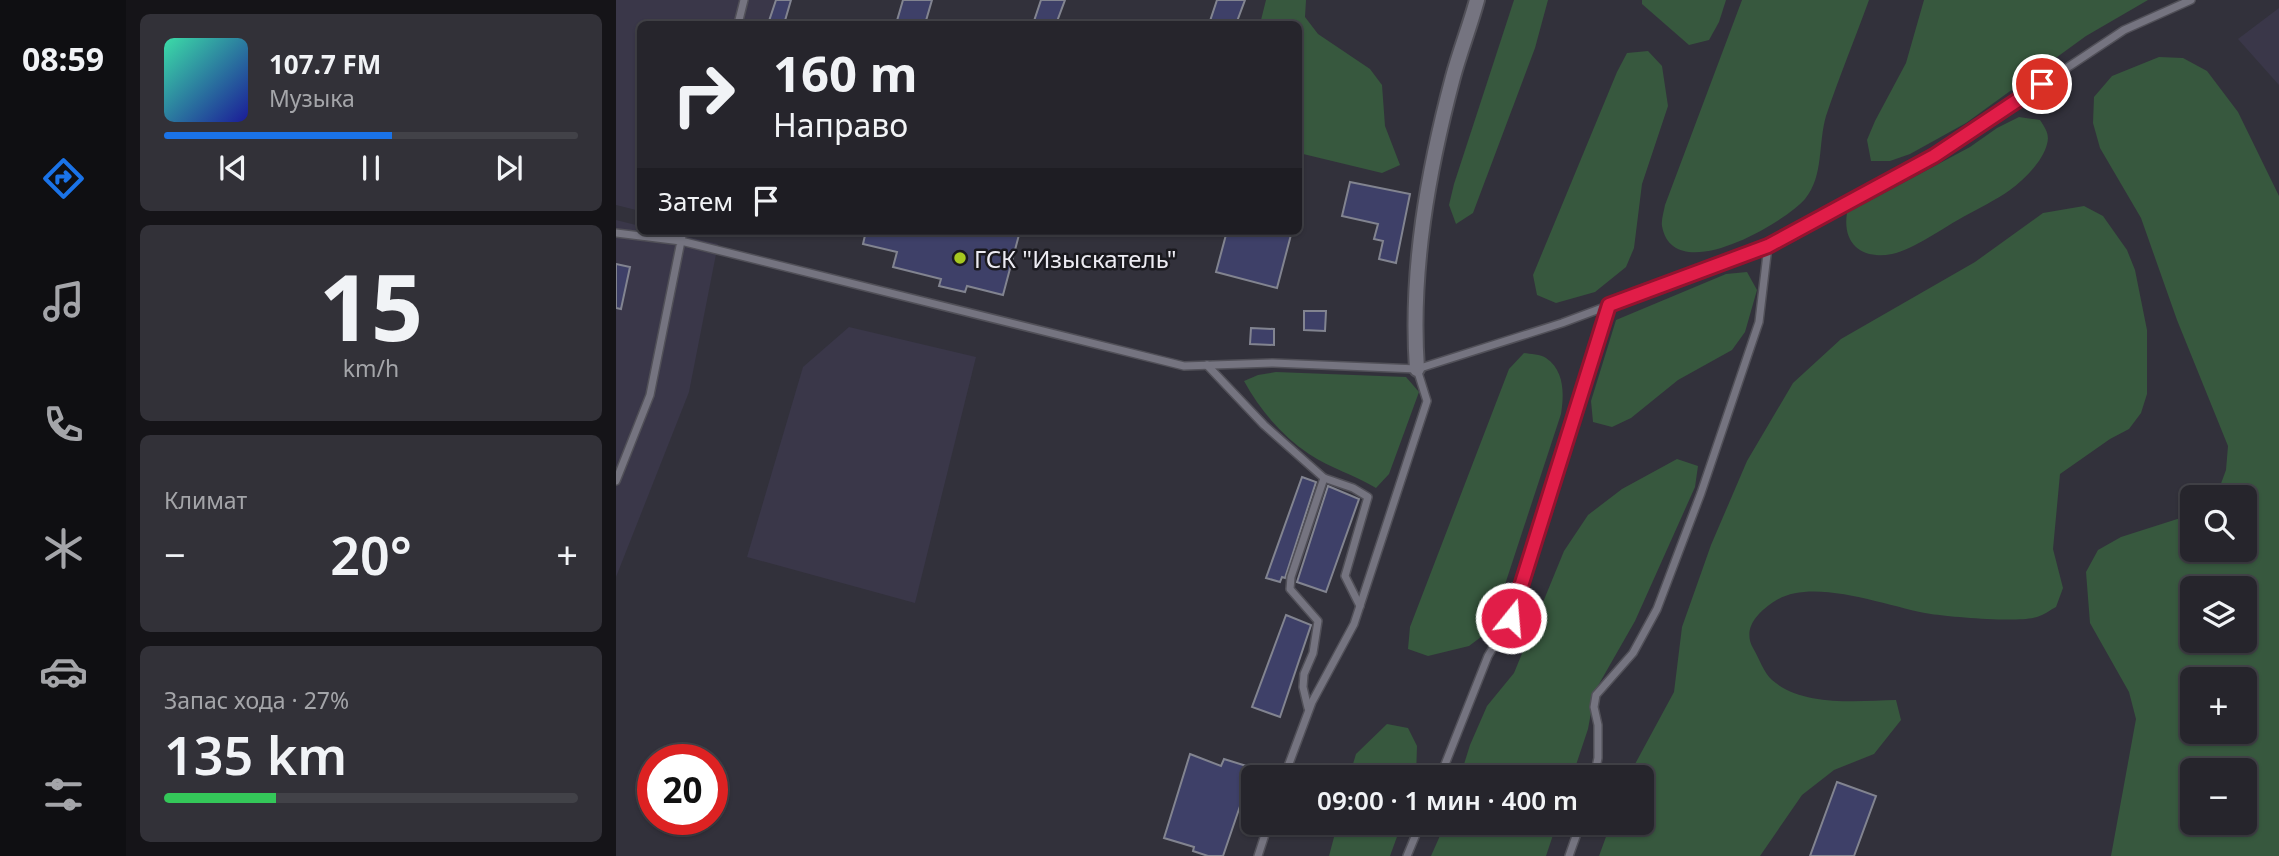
<!DOCTYPE html>
<html lang="ru">
<meta charset="utf-8">
<style>
body{margin:0;font-family:"Noto Sans",sans-serif;background:#323138;color:#f1f3f6;height:100vh;display:flex;flex-direction:column;font-size:26px;white-space:nowrap}
*{box-sizing:border-box;margin:0}
p{font-size:23px;color:#a4a5a9}
.icon{flex:none;width:38px;height:38px;fill:none;stroke:currentColor;stroke-width:2;stroke-linecap:round;stroke-linejoin:round}
.map{position:relative;flex:1;overflow:hidden}
.details{display:flex;flex-direction:column;gap:14px;padding:14px;background:#151418;width:490px}
.details>*{flex:none}
.top-card{position:absolute;left:21px;top:21px;width:665px;height:214px;border-radius:10px;box-shadow:0 2px 5px #0004,0 0 0 2px #424248;background:#26252c;color:#f1f3f6;overflow:hidden}
.buttons{position:absolute;left:1564px;top:485px;display:grid;gap:14px}
.buttons a{display:grid;place-items:center;width:77px;height:77px;border-radius:10px;background:#26252c;box-shadow:0 2px 5px #0004,0 0 0 2px #424248;font-size:35px}
.speed{position:absolute;left:21px;top:744px;display:flex;gap:14px;font-size:35px;font-weight:700;text-align:center}
.speed>*{display:grid;place-content:center;width:91px;height:91px;border-radius:50%;background:#26252c;box-shadow:0 2px 5px #0004,0 0 0 2px #424248;line-height:1}
.speed .limit{border:10px solid #d22;background:#fff;color:#111}
.pin{position:absolute;display:grid;place-items:center;width:60px;height:60px;color:#fff;margin:-30px;border:4px solid #fff;border-radius:50%;box-shadow:0 2px 7px #0007}
.me{position:absolute;width:77px;margin:-38px;rotate:17deg;stroke-linejoin:round;filter:drop-shadow(0 0 5px #0008)}
.turn{display:flex;align-items:center;gap:24px;height:147px;padding:0 21px;font-size:32px}
.turn .icon{width:91px;height:91px;stroke-width:2.5}
.turn b{display:block;font-size:49px;line-height:60px}
.then{display:flex;align-items:center;height:66px;padding:0 21px;background:#0003;gap:14px;font-size:26px}
.big{font-size:52px;font-weight:600;line-height:1.1}
.details .card{flex:1;display:flex;flex-direction:column;justify-content:center;gap:10px;min-width:0;padding:0 24px;border-radius:10px;background:#323138}
.details .dial{align-items:center;gap:0}
.dial b{font-size:91px;line-height:1}
.song{display:flex;align-items:center;gap:21px}
.cover{width:84px;height:84px;border-radius:10px;background:linear-gradient(135deg,hsl(160 70% 55%),hsl(240 70% 35%))}
.played{height:7px;border-radius:4px;background:linear-gradient(90deg,#1a73e8 55%,#424248 55%)}
.keys{display:flex;justify-content:space-around;direction:ltr}
.heat{display:flex;justify-content:space-between;align-items:center;font-size:38px;direction:ltr}
.charge{height:10px;border-radius:5px;background:linear-gradient(90deg,#34c759 27%,#424248 0)}
.trip{position:absolute;left:625px;top:765px;width:413px;height:70px;border-radius:10px;background:#26252c;box-shadow:0 2px 5px #0004,0 0 0 2px #424248;font-weight:600;line-height:70px;text-align:center}
main{display:flex;flex:1;min-height:0}
.dock{display:flex;flex-direction:column;width:126px;justify-content:space-around;align-items:center;background:#0f0f12;color:#a4a5a9}
.dock .icon{width:49px;height:49px}
.dock .active{color:#1a73e8}
.dock b{font-size:32px;color:#f1f3f6}
.map>svg:first-child{display:block}
.industrial{fill:#3a3749}
.green{fill:#37583e;fill-rule:evenodd}
.building{fill:#3e4068;stroke:#828490;stroke-width:2}
.lines{fill:none;stroke-linecap:round;stroke-linejoin:round}
.lane-casing{stroke:#515058;stroke-width:10}
.street-casing{stroke:#515058;stroke-width:18}
.lane{stroke:#757480;stroke-width:7}
.street{stroke:#757480;stroke-width:14}
.route-casing{stroke:#92132f;stroke-width:18}
.route{stroke:#e11d48;stroke-width:12}
.poi-dot{fill:#a6c820;stroke:#1a191e;stroke-width:2.5}
.labels{text-anchor:middle;dominant-baseline:central;stroke-width:5;stroke-linejoin:round;paint-order:stroke}
.poi-label{font-size:24px;fill:#ecebf2;stroke:#1a191e;text-anchor:start}
</style>
<main>
<nav class="dock">
<b>08:59</b>
<svg class="icon active" aria-label="directions" viewBox="0 0 24 24"><path d="M12 3l9 9-9 9-9-9zM9 14v-3h6M13 9l2 2-2 2"/></svg>
<svg class="icon" aria-label="music" viewBox="0 0 24 24"><path d="M9 18V5l10-2v13"/><circle cx="6" cy="18" r="3"/><circle cx="16" cy="16" r="3"/></svg>
<svg class="icon" aria-label="phone" viewBox="0 0 24 24"><path d="M5 4h4l2 5-3 2q2 4 5 5l2-3 5 2v4C11 20 4 13 5 4z"/></svg>
<svg class="icon" aria-label="climate" viewBox="0 0 24 24"><path d="M12 3v18M4 7l16 10M4 17L20 7"/></svg>
<svg class="icon" aria-label="car" viewBox="0 0 24 24"><path d="M5 17H2v-5l4-1 3-4h7l3 4 3 1v5h-3M9 17h6M6 11h13"/><circle cx="7" cy="17" r="2"/><circle cx="17" cy="17" r="2"/></svg>
<svg class="icon" aria-label="filters" viewBox="0 0 24 24"><path d="M4 7h16M4 17h16"/><circle cx="9" cy="7" r="2"/><circle cx="15" cy="17" r="2"/></svg>
</nav>
<section class="details">
<div class="card">
<div class="song"><i class="cover"></i><div><b>107.7 FM</b><p>Музыка</p></div></div>
<div class="played"></div>
<div class="keys"><svg class="icon" aria-label="previous" viewBox="0 0 24 24"><path d="M18 5L8 12l10 7zM5 5v14"/></svg><svg class="icon" aria-label="pause" viewBox="0 0 24 24"><path d="M8 5v14M16 5v14"/></svg><svg class="icon" aria-label="next" viewBox="0 0 24 24"><path d="M6 5l10 7-10 7zM19 5v14"/></svg></div>
</div>
<div class="card dial"><b>15</b><p>km/h</p></div>
<div class="card"><p>Климат</p>
<div class="heat"><a>−</a><b class="big">20°</b><a>+</a></div>
</div>
<div class="card"><p>Запас хода · 27%</p><b class="big">135 km</b><div class="charge"></div></div>
</section>
<div class="map">
<svg width="1663" height="856" viewBox="0 0 1663 856">
<rect width="100%" height="100%" fill="#32313b"/>
<g class="industrial">
<polygon points="0,0 160,0 153,24 24,24 24,211 0,205"/>
<polygon points="1663,8 1663,85 1622,39"/>
<polygon points="0,220 24,226 24,231 47,231 102,244 73,392 0,577"/>
<polygon points="233,327 360,357 299,603 131,557 187,367"/>
</g>
<g class="green">
<polygon points="650,0 690,0 689,17 702,34 754,69 766,85 769,126 784,165 766,173 683,153 682,24 644,24"/>
<polygon points="898,0 932,0 919,48 857,213 840,224 833,205 838,184"/>
<polygon points="1026,0 1110,0 1103,22 1093,40 1073,45 1026,4"/>
<path d="M1126,0H1253C1239,39 1223,77 1210,116C1202,143 1208,176 1189,199C1167,224 1057,288 1046,226C1045,220 1048,211 1049,205Z"/>
<polygon points="1308,0 1532,0 1470,36 1350,123 1294,154 1274,161 1255,161 1251,140 1259,121 1290,63"/>
<polygon points="1032,51 1046,66 1052,106 1026,184 1018,248 1010,267 979,292 940,303 921,295 917,275 1001,72 1011,53"/>
<path d="M1543,57L1567,58L1591,71L1622,112L1663,196V856H1495L1520,719L1513,692L1474,623L1470,572L1482,550L1505,537L1577,514V550H1629V497H1600L1610,470L1612,446L1561,320L1525,218L1484,148L1477,123L1478,97L1496,76ZM1577,588H1629V640H1577ZM1577,679H1629V732H1577ZM1577,770H1629V822H1577Z"/>
<path d="M1403,117L1424,120C1429,128 1434,134 1431,144C1427,161 1408,180 1394,190C1380,200 1363,208 1347,217C1327,228 1298,249 1276,254C1246,260 1226,244 1231,213L1354,147L1381,128Z"/>
<path d="M1468,206L1487,216L1511,250L1519,270L1531,330V394L1525,413L1513,429L1494,439L1444,474L1437,549L1447,588L1440,607C1434,610 1428,615 1421,617C1402,623 1336,617 1315,614C1272,607 1197,576 1159,601C1142,612 1126,628 1137,648C1143,658 1148,673 1156,680C1187,707 1242,701 1280,700L1285,720L1258,754L1218,770L1186,795L1144,856H983L995,823L1026,822V777H1012L1058,692L1066,627L1095,545L1131,461L1177,383L1225,339L1359,262L1427,213Z"/>
<polygon points="1131,272 1141,290 1129,332 1116,350 1062,380 1015,418 996,427 977,422 975,401 1000,320 1110,274"/>
<path d="M908,353C914,354 925,354 930,358C949,371 948,395 945,414L879,615L869,634L853,646L812,656L792,649L794,627L893,369Z"/>
<path d="M660,372L790,377L803,392L773,474L760,488C739,475 714,468 693,454C665,435 644,410 628,381L642,375Z"/>
<polygon points="1061,459 1082,466 1079,487 1019,621 979,691 972,729 956,777 844,777 854,745 871,706 898,673 948,551 972,515 1006,489"/>
<polygon points="771,724 792,728 801,746 800,777 733,777 740,754"/>
<polygon points="722,822 786,822 786,823 774,856 713,856"/>
<polygon points="830,822 941,822 941,823 930,856 815,856"/>
</g>
<g class="building">
<polygon points="160,0 175,0 168,24 152,24"/>
<polygon points="287,0 316,0 309,24 280,24"/>
<polygon points="425,0 449,0 440,24 417,24"/>
<polygon points="601,0 629,0 620,24 593,24"/>
<polygon points="734,182 794,194 780,263 763,259 767,241 758,239 762,224 726,216"/>
<polygon points="250,231 404,231 387,295 351,286 349,292 323,286 325,279 277,267 281,252 247,244"/>
<polygon points="611,231 676,231 661,288 600,272"/>
<polygon points="0,264 14,267 5,309 0,308"/>
<polygon points="688,311 710,311 709,331 688,330"/>
<polygon points="635,328 658,329 658,345 634,344"/>
<polygon points="686,477 700,482 669,578 666,577 664,582 650,578"/>
<polygon points="712,486 743,499 710,592 681,582"/>
<polygon points="670,615 695,625 664,717 636,707"/>
<polygon points="574,754 605,766 608,759 637,768 607,856 592,856 577,851 578,847 548,838"/>
<polygon points="1221,782 1260,796 1238,856 1194,856"/>
</g>
<g class="lines">
<g class="lane-casing">
<g id="lane">
<polyline points="122,24 128,0"/>
<polyline points="67,231 65,241 568,366 657,363 801,369 946,323 1152,246 1318,156 1508,30 1575,0"/>
<polyline points="0,233 65,241 34,395 0,481"/>
<polyline points="591,365 648,425 708,478 675,577 674,589 702,621 697,653 688,674 687,687 692,708"/>
<polyline points="708,478 737,488 752,497 729,576 744,606"/>
<polyline points="668,777 696,702 738,624 811,401 801,369"/>
<polyline points="824,777 872,656 895,618 993,305"/>
<polyline points="978,777 982,758 982,725 978,707 980,695 1017,653 1041,609 1085,493 1143,322 1152,246"/>
<polyline points="642,856 653,822"/>
<polyline points="791,856 805,822"/>
<polyline points="953,856 965,822"/>
</g>
</g>
<g class="street-casing">
<path id="street" d="M801,369C794,271 812,171 837,77C844,51 854,26 861,0"/>
</g>
<use href="#lane" class="lane"/>
<use href="#street" class="street"/>
</g>
<g class="lines">
<g class="route-casing">
<polyline id="route" points="895,618 993,305 1152,246 1318,156 1426,84"/>
</g>
<use href="#route" class="route"/>
</g>
<circle class="poi-dot" cx="344" cy="258" r="7"/>
<g class="labels">
<g class="poi-label">
<text x="358" y="258">ГСК "Изыскатель"</text>
</g>
</g>
</svg>
<div class="buttons">
<a><svg class="icon" aria-label="search" viewBox="0 0 24 24"><circle cx="10" cy="10" r="6"/><path d="M15 15l6 6"/></svg></a>
<a><svg class="icon" aria-label="layers" viewBox="0 0 24 24"><path d="M12 4l9 5-9 5-9-5zM3 14l9 5 9-5"/></svg></a>
<a>+</a>
<a>−</a>
</div>
<div class="speed"><div class="limit">20</div></div>
<div class="pin" style="left:1426px;top:84px;background:#d93025"><svg class="icon" aria-label="arrive" viewBox="0 0 24 24"><path d="M6 21V4h12l-3 4 3 4H6"/></svg></div>
<svg class="me" style="left:895px;top:618px" viewBox="-20 -20 40 40"><circle r="17" fill="#e11d48" stroke="#fff" stroke-width="3"/><path d="M0-11L8 9 0 5-8 9z" fill="#fff"/></svg>
<div class="trip">09:00 · 1 мин · 400 m</div>
<div class="top-card">
<div class="turn"><svg class="icon" aria-label="right" viewBox="0 0 24 24"><path d="M7 20v-9h11M14 6l5 5-5 5"/></svg><div><b>160 m</b>Направо</div></div>
<div class="then">Затем<svg class="icon" aria-label="arrive" viewBox="0 0 24 24"><path d="M6 21V4h12l-3 4 3 4H6"/></svg></div>
</div>
</div>
</main>
